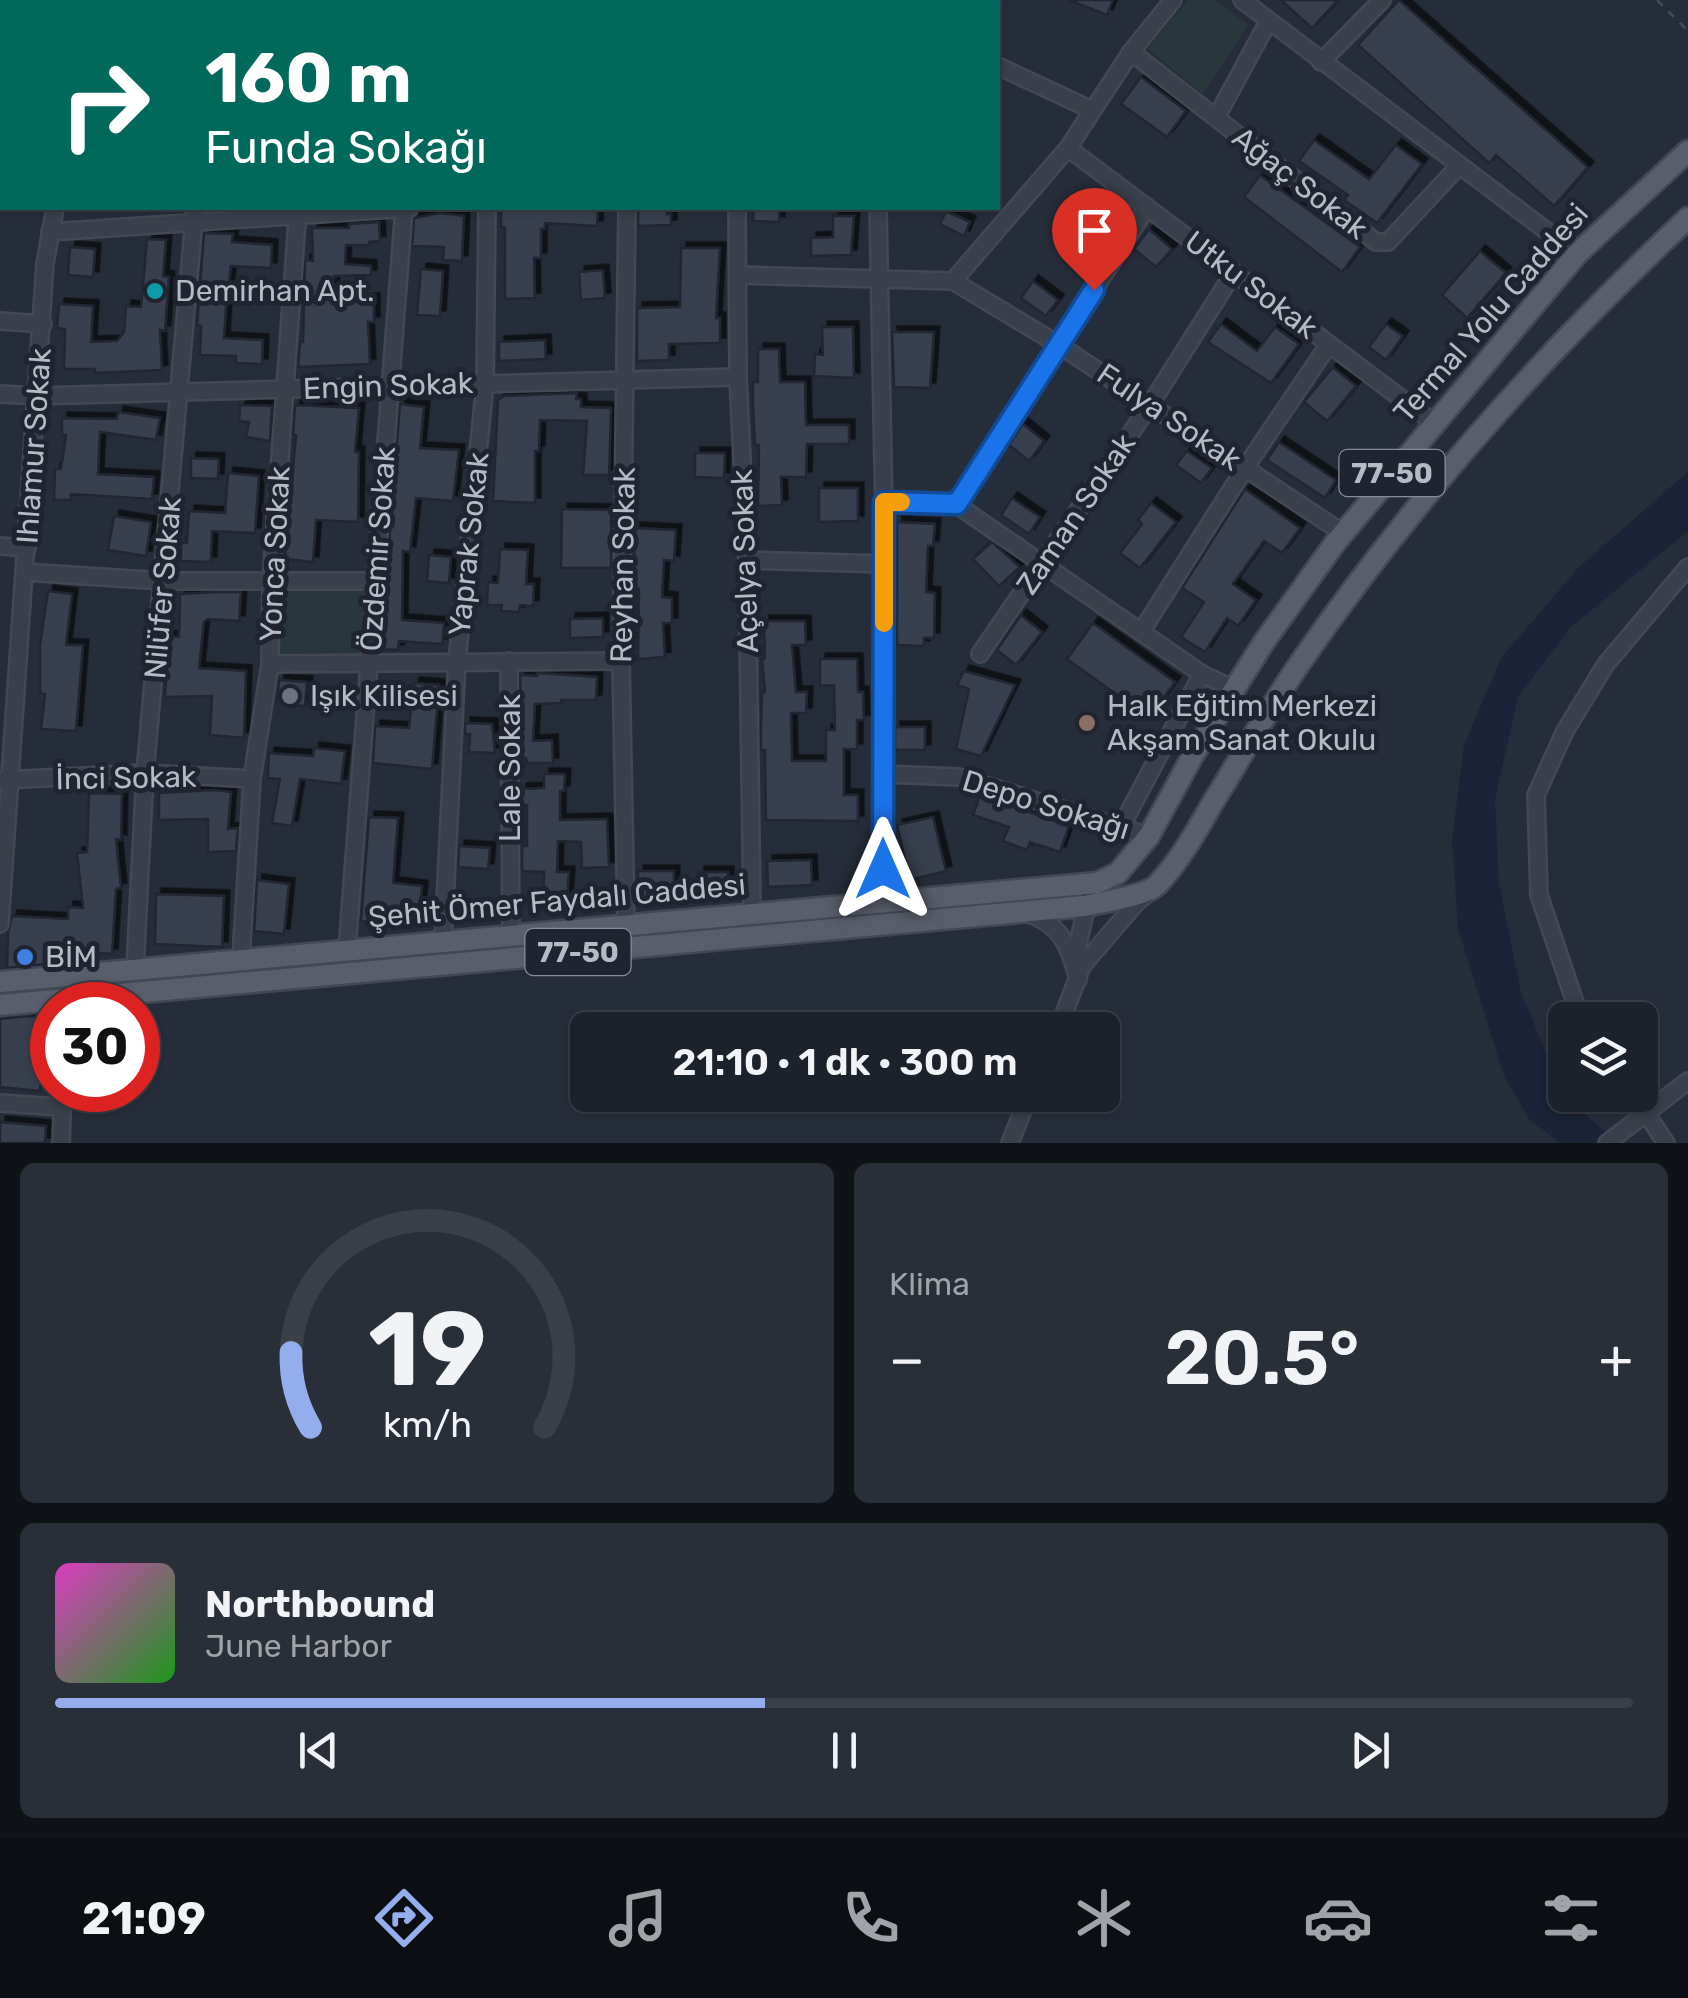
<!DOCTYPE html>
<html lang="tr">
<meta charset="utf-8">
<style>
body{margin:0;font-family:Rubik,sans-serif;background:#292f38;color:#f1f3f6;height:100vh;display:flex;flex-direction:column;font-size:38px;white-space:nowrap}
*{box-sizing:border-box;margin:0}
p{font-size:32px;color:#a0a4a9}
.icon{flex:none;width:55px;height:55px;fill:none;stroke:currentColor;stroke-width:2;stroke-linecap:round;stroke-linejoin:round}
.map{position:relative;height:1143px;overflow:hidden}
.drawer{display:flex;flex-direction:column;gap:20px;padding:20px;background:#0f1318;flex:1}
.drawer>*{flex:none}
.banner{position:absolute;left:0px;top:0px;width:1000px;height:210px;box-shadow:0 2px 8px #0004,0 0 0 2px #3a3f48;background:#00695c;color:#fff;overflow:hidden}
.buttons{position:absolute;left:1548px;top:1002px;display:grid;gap:20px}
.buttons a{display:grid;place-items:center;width:110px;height:110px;border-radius:15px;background:#1c222c;box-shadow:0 2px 8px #0004,0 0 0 2px #3a3f48;font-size:50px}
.speed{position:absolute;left:30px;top:982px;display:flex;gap:20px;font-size:50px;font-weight:700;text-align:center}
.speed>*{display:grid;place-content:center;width:130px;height:130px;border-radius:50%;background:#1c222c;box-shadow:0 2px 8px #0004,0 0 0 2px #3a3f48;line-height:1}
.speed .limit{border:15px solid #d22;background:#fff;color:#111}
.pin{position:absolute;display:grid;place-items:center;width:85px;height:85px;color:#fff;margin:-102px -42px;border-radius:50% 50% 50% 0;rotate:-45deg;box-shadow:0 0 10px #0007}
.pin .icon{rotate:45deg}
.me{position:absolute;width:110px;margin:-55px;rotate:0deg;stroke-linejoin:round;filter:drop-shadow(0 0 8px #0008)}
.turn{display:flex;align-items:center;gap:35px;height:210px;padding:0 40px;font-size:45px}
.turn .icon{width:130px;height:130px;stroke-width:2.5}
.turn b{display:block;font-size:70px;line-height:85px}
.big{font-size:75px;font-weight:600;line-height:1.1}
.drawer .widget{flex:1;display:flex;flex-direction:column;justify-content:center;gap:15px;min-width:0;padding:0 35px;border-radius:15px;background:#292f38}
.drawer .dial{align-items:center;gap:0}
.dial svg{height:260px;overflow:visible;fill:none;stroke:#3a3f48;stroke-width:7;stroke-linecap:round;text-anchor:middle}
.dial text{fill:#f1f3f6;stroke:none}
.song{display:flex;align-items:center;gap:30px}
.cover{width:120px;height:120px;border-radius:15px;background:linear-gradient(135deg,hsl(310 70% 55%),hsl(120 70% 35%))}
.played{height:10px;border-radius:5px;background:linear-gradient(90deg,#94aded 45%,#3a3f48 45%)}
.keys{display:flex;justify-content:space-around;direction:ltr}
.heat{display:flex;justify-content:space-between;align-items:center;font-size:55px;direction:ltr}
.drawer .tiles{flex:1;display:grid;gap:20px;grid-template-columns:1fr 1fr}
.widget:last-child{grid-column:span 2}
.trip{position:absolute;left:570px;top:1012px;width:550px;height:100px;border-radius:15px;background:#1c222c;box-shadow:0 2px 8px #0004,0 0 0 2px #3a3f48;font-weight:600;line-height:100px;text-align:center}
.dock{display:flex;height:160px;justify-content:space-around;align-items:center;background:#0b0e12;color:#a0a4a9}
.dock .icon{width:70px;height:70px}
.dock .on{color:#94aded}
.dock b{font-size:45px;color:#f1f3f6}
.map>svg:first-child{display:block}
.green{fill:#28373b}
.water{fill:#1a2337}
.building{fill:#384050;stroke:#212632;stroke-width:2.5;filter:url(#shadow)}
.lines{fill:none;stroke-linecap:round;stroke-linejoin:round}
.minor-casing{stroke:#434854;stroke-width:20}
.major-casing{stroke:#434854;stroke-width:25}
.path{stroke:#415054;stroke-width:2.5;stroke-dasharray:8 8;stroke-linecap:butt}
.minor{stroke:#393f4b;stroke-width:15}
.major{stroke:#585e6b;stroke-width:20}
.route-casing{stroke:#114b97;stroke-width:25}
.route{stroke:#1a73e8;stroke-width:18}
.slow{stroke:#f59e0b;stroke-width:18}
.culture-dot{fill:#0f9aa8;stroke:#1f2430;stroke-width:4}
.worship-dot{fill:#6b7280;stroke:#1f2430;stroke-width:4}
.education-dot{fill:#8d6e63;stroke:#1f2430;stroke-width:4}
.shop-dot{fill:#3f7fe0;stroke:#1f2430;stroke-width:4}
.labels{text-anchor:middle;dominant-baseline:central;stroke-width:10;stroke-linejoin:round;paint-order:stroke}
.shield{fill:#1f2430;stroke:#888d99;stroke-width:2.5}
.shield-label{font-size:28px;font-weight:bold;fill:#b5bac6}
.street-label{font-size:30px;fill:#b5bac6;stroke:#1f2430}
.poi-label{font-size:30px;fill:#b5bac6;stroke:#1f2430;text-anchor:start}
</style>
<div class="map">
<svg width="1688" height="1143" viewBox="0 0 1688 1143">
<defs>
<filter id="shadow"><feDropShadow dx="5.5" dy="-5.5" stdDeviation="0" flood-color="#0009"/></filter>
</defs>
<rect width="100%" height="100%" fill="#262d3a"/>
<g class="green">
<polygon points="1188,0 1216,0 1248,25 1203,94 1147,49"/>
<polygon points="368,583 364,661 274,661 275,584"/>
</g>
<polygon class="water" points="1688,472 1688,531 1572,626 1518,697 1495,799 1499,884 1521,992 1562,1092 1597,1125 1622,1143 1560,1143 1530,1120 1504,1076 1458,929 1452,840 1464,745 1501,658 1579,567"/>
<g class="building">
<polygon points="1069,0 1113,0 1107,15"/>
<polygon points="1281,0 1338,0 1312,28"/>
<polygon points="1399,0 1588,167 1554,206 1496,155 1489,163 1358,45"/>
<polygon points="1141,77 1186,111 1167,137 1121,104"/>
<polygon points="1314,140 1369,179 1396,145 1422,164 1377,223 1344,200 1348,195 1299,161"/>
<polygon points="1260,175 1360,247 1342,272 1244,197"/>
<polygon points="501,208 598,208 597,226 545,223 545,229 541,229 541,258 534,258 535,298 505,299 505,228 501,227"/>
<polygon points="638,208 667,208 667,214 671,214 671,225 638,226"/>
<polygon points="754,208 779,208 779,222 753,221"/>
<polygon points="946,211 970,222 964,236 940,224"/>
<polygon points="440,213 464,216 462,261 443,260 444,247 412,246 414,218"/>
<polygon points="833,216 854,216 851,255 811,256 811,238 833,237"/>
<polygon points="379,222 380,241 369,242 369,245 346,245 345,264 371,266 371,275 334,276 333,300 374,299 374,322 368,322 370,364 298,367 300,342 303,342 305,260 313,261 312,228 349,228 349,224"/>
<polygon points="1070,223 1095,240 1082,260 1057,244"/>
<polygon points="1149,229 1172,249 1156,267 1134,249"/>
<polygon points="204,233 233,234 232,242 272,245 271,268 231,266 226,308 224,338 263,340 262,364 236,363 236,356 200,355 201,326 197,325"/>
<polygon points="147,239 166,240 163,276 169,277 165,331 160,330 162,370 95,373 95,369 64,369 65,329 57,328 59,304 93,306 91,342 117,341 124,332 126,306 141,307"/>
<polygon points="70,247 95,249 93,277 68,275"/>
<polygon points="681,248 720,248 716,318 720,318 720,343 669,344 669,360 637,361 637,308 680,307"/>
<polygon points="1480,251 1506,273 1467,318 1442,295"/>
<polygon points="421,269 443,271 440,316 417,315"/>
<polygon points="603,270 605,298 581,300 579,272"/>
<polygon points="1033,281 1058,300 1046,316 1021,298"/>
<polygon points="1221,324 1257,351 1275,327 1299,344 1271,383 1208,342"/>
<polygon points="1386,324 1403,336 1386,360 1369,347"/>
<polygon points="822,327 853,327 854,378 814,376 815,354 823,355"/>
<polygon points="892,332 934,332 930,388 894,387"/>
<polygon points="545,340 546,359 499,361 499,342"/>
<polygon points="758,349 779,349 780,382 805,382 806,425 849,425 849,444 807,444 806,477 781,477 782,505 758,506 759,445 755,445 753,408 753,382 758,382"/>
<polygon points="1333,367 1356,386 1327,421 1304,402"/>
<polygon points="577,393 576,399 581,399 581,407 611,408 609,475 583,475 587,421 540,420 539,451 535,451 535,503 493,501 498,400 504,396"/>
<polygon points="400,404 424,407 420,448 459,450 453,501 416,498 410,552 403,551 402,620 444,623 442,644 399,641 398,650 381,649"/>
<polygon points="240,405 272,406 270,441 246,437 249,422 239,421"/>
<polygon points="295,405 359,408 355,452 359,452 358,522 316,520 313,562 285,559 296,435 293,434"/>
<polygon points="118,412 160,418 156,440 100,432 98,474 154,477 152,499 71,494 71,500 54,500 55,469 61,469 66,435 62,435 62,418 117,419"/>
<polygon points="1023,424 1044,441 1029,461 1009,445"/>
<polygon points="1279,442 1336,480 1325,498 1267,460"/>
<polygon points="1187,451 1212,468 1201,483 1176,465"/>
<polygon points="695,453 725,453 724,478 695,477"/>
<polygon points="191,458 219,459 218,479 191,478"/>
<polygon points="228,473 259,476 255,533 212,531 211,562 181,561 181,543 187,543 189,511 225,513"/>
<polygon points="819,488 858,488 858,521 819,522"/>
<polygon points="1245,489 1300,528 1282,553 1264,541 1233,584 1256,600 1238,626 1227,618 1205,652 1181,637 1204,602 1182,588"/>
<polygon points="1012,498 1040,517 1029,534 1001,515"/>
<polygon points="1151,503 1176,522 1140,568 1120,553 1142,524 1138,520"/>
<polygon points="562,509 611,510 611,568 561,568"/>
<polygon points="114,516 151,522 146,556 108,550"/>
<polygon points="897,522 935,524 933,546 928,546 926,592 935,593 934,638 924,638 924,646 897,645"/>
<polygon points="635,528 676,530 674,561 664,560 662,597 672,598 672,623 663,623 665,657 638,659 639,589 634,589"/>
<polygon points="992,542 1020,567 999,586 973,559"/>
<polygon points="500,549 528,550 526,584 534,584 533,606 520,605 519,612 501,611 502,605 487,605 488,582 498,583"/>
<polygon points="429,555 451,557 449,583 427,581"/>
<polygon points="48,591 72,594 66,645 83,645 76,731 41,729 45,694 40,693 40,645"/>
<polygon points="219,592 241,592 239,621 208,619 204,622 199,668 246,671 244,738 210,735 212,696 165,697 168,636 179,637 180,594"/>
<polygon points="1021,615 1042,632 1016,665 997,650"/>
<polygon points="603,618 603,637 570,638 570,619"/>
<polygon points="764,621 805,621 806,645 792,645 796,692 807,692 806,713 791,713 792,761 826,761 826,730 835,730 834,685 820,686 820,659 857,659 858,692 863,692 864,720 857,720 857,749 844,749 844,795 858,795 858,821 766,820 765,750 761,750 761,726 762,692 765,692 762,659 765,658"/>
<polygon points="1093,623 1175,682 1149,718 1067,659"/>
<polygon points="964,671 1015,685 981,756 956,749 969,689 957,685"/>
<polygon points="537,673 597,677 596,700 561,700 561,703 535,704 533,741 552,740 553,763 527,763 526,758 523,758 520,675 537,676"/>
<polygon points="279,680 307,682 305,706 277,703"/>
<polygon points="414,683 439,685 432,769 373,763 375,726 409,728"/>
<polygon points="465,723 492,724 495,753 469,752 470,734 465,734"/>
<rect x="895" y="727" width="30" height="23"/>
<polygon points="314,748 345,751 341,784 300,779 292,826 272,823 280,779 268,778 269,753 313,756"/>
<polygon points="544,774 565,774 564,791 560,791 560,820 607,819 609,867 582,868 581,842 558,841 557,872 569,872 567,901 543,900 544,872 522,871 522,846 527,846 527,805 521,806 521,789 544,788"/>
<polygon points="213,790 231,792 228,829 238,828 236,851 208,852 208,819 159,820 159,793"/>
<polygon points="89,793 122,794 121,840 116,839 121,888 116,889 112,954 47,950 46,964 7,968 8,932 12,916 68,919 68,907 83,908 77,853 87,852"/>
<polygon points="980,795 1069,826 1060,852 1030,842 1027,850 1003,841 1009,827 973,815"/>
<polygon points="369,817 398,818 393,883 422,886 419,923 361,921"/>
<polygon points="933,817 946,871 910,880 897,825"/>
<polygon points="459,846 490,848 488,869 458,867"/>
<polygon points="811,860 812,885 768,887 767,861"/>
<rect x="638" y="871" width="36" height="28"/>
<rect x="699" y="872" width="29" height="21"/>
<polygon points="257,880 289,884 284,934 254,931"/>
<polygon points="156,894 224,896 222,947 155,944"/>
<polygon points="27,1016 45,1018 40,1091 0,1087 0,1019"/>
<polygon points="0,1122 46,1126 45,1143 0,1143"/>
</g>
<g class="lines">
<g class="minor-casing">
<g id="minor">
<polyline points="516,0 520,2"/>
<polyline points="744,0 748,2"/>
<polyline points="1242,0 1577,254"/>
<polyline points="93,2 93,0"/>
<polyline points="176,2 177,0"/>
<polyline points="327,2 327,0"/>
<polyline points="496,2 497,0"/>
<polyline points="771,2 772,0"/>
<polyline points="918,2 919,0"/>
<polyline points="1131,52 1376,242 1388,242 1459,166"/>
<polyline points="1321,62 1382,0"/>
<polyline points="998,66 1092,110"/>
<polyline points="1216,118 1268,22"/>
<polyline points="1068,148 1434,423"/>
<polyline points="737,208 738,377 747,560 752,914"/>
<polyline points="878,208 885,564 883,901"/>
<polyline points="50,232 410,208"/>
<polyline points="739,275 953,281 1059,345 1343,533"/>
<polyline points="953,281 1068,148 1131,52 1173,0"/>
<polyline points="0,321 43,324"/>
<polyline points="0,394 37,396 738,377"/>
<polyline points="883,502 957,505 1202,674 1234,689"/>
<polyline points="957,505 1147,207"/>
<polyline points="0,546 27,548"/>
<polyline points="747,560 885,564"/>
<polyline points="25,572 163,581 376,581"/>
<polyline points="1141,632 1245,468 1329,344"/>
<polyline points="980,654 1150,405 1234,272"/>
<polyline points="509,661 511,935"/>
<polyline points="270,664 621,661"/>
<polyline points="884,774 959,777 1149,836"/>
<polyline points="4,780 145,773 252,779"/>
<polyline points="1121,827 1202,674"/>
<path d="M1027,913C1061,924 1070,947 1078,980L1077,949L1088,899"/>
<polyline points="626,923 621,661 627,208"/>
<polyline points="0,924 45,264 55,208"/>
<polyline points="443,941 457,661 485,384 487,208"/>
<polyline points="347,950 404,208"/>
<polyline points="241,959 252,779 270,664 271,581 298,208"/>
<polyline points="135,969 145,773 195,208"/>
<polyline points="1581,1020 1539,895 1536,795 1565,731 1606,664 1688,567"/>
<polyline points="1058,1030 1082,966 1137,902 1147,894"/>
<polyline points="1634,1095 1666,1143"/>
<polyline points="0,1103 62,1107"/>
<polyline points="61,1143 63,1090"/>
<polyline points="1010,1143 1029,1095"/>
<polyline points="1607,1143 1688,1081"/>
</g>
</g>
<g class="major-casing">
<g id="major">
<polyline points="0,982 1097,883 1118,873 1149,836 1193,755 1264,642 1335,543 1577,254 1688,151"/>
<path d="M0,1005L1085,906C1101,902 1146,896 1157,885C1179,862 1196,832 1212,804C1241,757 1269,708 1300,663C1412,501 1545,352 1688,218"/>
</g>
</g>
<polyline class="path" points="1657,0 1688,31"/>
<use href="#minor" class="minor"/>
<use href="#major" class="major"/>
</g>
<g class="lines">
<g class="route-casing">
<polyline id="route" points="883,869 884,502 957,504 1094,290"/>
</g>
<use href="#route" class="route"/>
<polyline class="slow" points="884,623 884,502 901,502"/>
</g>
<circle class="culture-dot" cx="155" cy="291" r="10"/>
<circle class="worship-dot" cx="290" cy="696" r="10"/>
<circle class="education-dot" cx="1087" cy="723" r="10"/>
<circle class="shop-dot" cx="25" cy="957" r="10"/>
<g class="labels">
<g class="shield">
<rect x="1339.5" y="450" width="105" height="46" rx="8"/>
<rect x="525.5" y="929" width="105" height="46" rx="8"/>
</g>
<g class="shield-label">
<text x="1392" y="473">77-50</text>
<text x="578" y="952">77-50</text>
</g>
<g class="street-label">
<text transform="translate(1300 183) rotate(38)">Ağaç Sokak</text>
<text transform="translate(1251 285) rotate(37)">Utku Sokak</text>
<text transform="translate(1491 313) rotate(-49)">Termal Yolu Caddesi</text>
<text transform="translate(388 386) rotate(-2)">Engin Sokak</text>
<text transform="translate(1169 417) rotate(34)">Fulya Sokak</text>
<text transform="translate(34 446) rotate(-86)">Ihlamur Sokak</text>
<text transform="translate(1076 514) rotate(-56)">Zaman Sokak</text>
<text transform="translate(469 544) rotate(-84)">Yaprak Sokak</text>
<text transform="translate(378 549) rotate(-86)">Özdemir Sokak</text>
<text transform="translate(275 554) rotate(-87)">Yonca Sokak</text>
<text transform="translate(745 561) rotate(-92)">Açelya Sokak</text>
<text transform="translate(623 565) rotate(-89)">Reyhan Sokak</text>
<text transform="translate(163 588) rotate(-85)">Nilüfer Sokak</text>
<text transform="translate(510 768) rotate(-90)">Lale Sokak</text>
<text transform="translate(126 778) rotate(-1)">İnci Sokak</text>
<text transform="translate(1046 805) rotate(17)">Depo Sokağı</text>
<text transform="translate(557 901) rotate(-5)">Şehit Ömer Faydalı Caddesi</text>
</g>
<g class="poi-label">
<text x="175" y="291">Demirhan Apt.</text>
<text x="310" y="696">Işık Kilisesi</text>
<text x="1107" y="706">Halk Eğitim Merkezi<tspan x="1107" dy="34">Akşam Sanat Okulu</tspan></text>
<text x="45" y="957">BİM</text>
</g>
</g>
</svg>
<div class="buttons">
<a><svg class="icon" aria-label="layers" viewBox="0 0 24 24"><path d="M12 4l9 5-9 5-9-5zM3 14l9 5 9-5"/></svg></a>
</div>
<div class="speed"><div class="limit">30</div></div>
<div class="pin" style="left:1094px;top:290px;background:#d93025"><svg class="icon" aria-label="arrive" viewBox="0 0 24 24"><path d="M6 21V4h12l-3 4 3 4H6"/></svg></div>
<svg class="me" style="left:883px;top:869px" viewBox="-20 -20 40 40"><path d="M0-17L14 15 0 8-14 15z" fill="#1a73e8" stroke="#fff" stroke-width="4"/></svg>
<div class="trip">21:10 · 1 dk · 300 m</div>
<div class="banner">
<div class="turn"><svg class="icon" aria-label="right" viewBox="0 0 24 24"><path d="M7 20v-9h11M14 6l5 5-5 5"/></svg><div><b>160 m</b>Funda Sokağı</div></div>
</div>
</div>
<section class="drawer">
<div class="tiles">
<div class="widget dial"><svg viewBox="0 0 100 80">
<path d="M14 69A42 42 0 1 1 86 69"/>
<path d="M14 69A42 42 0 0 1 8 46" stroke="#94aded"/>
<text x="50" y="56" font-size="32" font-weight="700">19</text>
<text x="50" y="72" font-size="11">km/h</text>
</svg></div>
<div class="widget"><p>Klima</p>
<div class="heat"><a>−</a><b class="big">20.5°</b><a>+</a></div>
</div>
<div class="widget">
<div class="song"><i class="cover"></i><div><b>Northbound</b><p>June Harbor</p></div></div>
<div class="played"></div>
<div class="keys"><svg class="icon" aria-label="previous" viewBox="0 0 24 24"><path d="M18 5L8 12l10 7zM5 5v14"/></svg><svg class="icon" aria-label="pause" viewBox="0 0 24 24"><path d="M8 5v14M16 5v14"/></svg><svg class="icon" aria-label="next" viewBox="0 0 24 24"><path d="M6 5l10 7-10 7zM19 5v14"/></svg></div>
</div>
</div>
</section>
<nav class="dock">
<b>21:09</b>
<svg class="icon on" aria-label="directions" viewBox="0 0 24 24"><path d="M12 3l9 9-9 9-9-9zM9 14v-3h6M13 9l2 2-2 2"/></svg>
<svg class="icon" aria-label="music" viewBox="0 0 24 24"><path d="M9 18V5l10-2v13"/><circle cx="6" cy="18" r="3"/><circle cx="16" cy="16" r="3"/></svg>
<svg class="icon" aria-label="phone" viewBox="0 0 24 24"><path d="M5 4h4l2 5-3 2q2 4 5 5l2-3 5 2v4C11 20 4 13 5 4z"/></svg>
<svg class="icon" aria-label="climate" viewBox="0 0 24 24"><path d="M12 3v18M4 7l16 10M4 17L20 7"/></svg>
<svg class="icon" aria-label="car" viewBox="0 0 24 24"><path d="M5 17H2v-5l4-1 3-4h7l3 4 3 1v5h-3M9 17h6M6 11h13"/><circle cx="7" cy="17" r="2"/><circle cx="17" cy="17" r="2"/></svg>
<svg class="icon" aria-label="filters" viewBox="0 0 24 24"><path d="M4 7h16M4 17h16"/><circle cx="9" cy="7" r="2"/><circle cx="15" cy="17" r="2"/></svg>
</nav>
